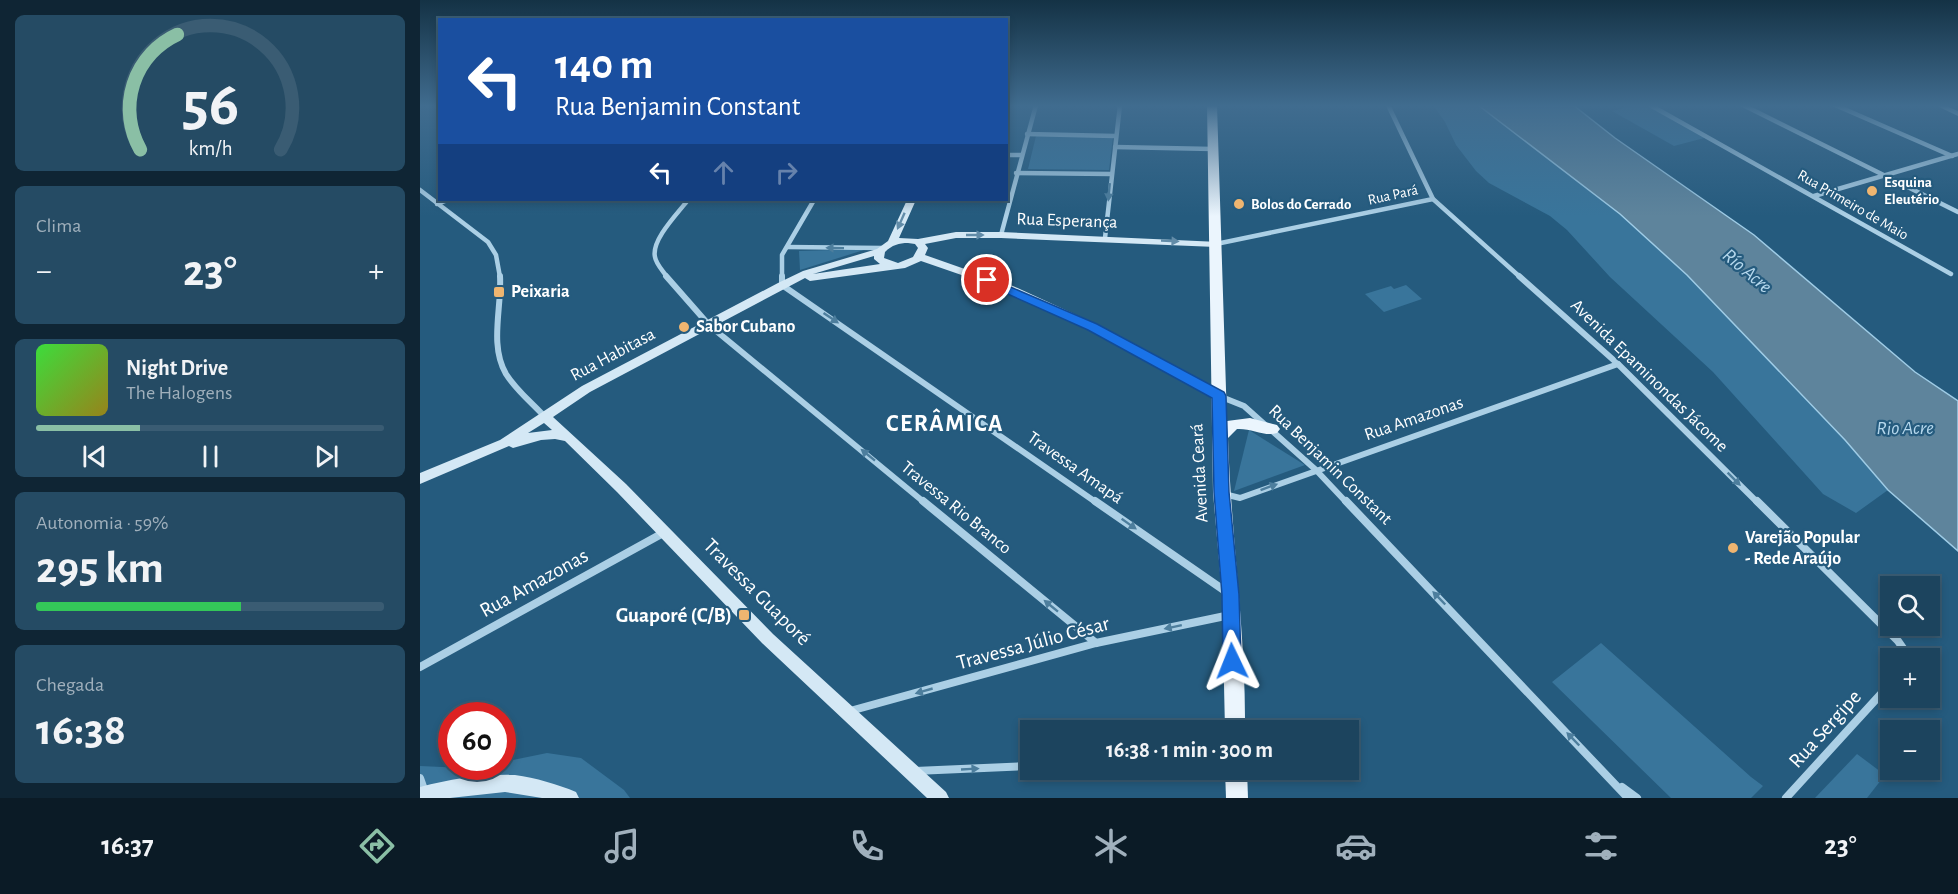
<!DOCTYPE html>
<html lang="pt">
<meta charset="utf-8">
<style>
body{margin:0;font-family:"Alegreya Sans",sans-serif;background:#254b64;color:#f1f3f6;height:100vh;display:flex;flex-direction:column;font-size:22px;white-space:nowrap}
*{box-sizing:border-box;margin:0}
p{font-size:20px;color:#a0b0bc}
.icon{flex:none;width:33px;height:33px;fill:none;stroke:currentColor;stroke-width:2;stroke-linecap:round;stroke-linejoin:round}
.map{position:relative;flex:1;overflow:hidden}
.side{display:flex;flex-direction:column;gap:15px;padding:15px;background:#0f2534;width:420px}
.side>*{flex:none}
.hud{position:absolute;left:18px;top:18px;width:570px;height:183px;border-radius:0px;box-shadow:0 3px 9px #0003,0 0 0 2px #3a5c73;background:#1a4fa0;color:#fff;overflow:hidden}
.fabs{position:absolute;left:1460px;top:576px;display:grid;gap:12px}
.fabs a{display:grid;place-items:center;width:60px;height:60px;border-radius:0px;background:#1c445e;box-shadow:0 3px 9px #0003,0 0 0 2px #3a5c73;font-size:30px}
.speed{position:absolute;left:18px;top:702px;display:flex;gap:12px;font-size:30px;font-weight:700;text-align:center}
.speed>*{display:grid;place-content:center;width:78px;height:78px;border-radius:50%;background:#1c445e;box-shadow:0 3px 9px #0003,0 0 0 2px #3a5c73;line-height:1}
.speed .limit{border:9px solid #d22;background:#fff;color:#111}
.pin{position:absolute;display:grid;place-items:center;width:51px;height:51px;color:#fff;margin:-26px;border:3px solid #fff;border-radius:50%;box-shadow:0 2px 6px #0007}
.me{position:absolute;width:66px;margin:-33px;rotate:358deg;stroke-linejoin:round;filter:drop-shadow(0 0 4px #0008)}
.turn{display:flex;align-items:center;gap:21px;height:126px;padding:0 18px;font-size:27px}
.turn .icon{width:78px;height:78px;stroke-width:2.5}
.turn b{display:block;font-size:42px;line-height:51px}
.lanes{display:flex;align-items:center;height:57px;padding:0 18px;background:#0003;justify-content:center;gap:30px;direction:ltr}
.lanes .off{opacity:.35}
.big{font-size:45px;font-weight:700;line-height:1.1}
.side .tile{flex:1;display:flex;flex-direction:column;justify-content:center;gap:9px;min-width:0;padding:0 21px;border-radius:9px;background:#254b64}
.side .dial{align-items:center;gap:0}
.dial svg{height:156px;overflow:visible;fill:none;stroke:#3a5c73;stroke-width:7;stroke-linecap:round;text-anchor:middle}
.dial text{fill:#f1f3f6;stroke:none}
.song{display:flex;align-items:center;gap:18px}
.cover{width:72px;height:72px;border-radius:9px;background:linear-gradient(135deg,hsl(120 70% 55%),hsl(50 70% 35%))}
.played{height:6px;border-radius:3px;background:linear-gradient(90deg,#8abfa5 30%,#3a5c73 30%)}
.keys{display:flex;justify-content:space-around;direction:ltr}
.heat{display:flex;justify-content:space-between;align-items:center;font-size:33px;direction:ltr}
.charge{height:9px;border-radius:4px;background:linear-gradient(90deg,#34c759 59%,#3a5c73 0)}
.trip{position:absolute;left:600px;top:720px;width:339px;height:60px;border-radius:0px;background:#1c445e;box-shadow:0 3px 9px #0003,0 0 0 2px #3a5c73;font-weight:700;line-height:60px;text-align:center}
.tabs{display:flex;height:96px;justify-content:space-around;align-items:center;background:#0b1b26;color:#a0b0bc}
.tabs .icon{width:42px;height:42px}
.tabs .selected{color:#8abfa5}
.tabs b{font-size:27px;color:#f1f3f6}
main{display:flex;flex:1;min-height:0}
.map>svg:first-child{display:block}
.green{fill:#39759b}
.water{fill:#5e849c;stroke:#9fcce6;stroke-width:1.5}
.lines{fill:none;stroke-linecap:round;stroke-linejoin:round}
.street-far2{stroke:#abcfe5;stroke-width:4.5}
.street-far1{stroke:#abcfe5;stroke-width:6}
.street{stroke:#abcfe5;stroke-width:8}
.secondary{fill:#d4e8f5;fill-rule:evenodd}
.primary{fill:#ebf5fd;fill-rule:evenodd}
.oneway{fill:#4d7e9d}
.oneway2{fill:#628ca8}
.route{fill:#1a73e8;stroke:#114b97;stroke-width:1.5}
.poi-dot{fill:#efb570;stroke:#255b7e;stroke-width:2}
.labels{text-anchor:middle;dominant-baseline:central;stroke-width:4.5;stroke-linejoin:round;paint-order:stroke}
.far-poi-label{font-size:15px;font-weight:bold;fill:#fff;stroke:#255b7e;text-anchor:start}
.far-street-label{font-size:15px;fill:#fff;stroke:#255b7e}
.street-label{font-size:18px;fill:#fff;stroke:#255b7e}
.poi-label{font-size:18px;font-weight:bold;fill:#fff;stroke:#255b7e;text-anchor:start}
.water-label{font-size:20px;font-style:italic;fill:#b6d8ed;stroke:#255b7e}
.near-street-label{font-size:21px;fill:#fff;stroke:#255b7e}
.near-poi-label{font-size:21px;font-weight:bold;fill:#fff;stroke:#255b7e;text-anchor:end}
.district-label{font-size:24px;font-weight:bold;letter-spacing:1.5px;fill:#fff;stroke:#255b7e}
</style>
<main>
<section class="side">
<div class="tile dial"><svg viewBox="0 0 100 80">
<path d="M14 69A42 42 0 1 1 86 69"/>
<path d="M14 69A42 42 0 0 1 33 10" stroke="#8abfa5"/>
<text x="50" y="56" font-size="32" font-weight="700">56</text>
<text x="50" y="72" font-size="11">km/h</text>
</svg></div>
<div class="tile"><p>Clima</p>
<div class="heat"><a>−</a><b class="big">23°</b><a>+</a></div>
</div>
<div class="tile">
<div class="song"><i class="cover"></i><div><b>Night Drive</b><p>The Halogens</p></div></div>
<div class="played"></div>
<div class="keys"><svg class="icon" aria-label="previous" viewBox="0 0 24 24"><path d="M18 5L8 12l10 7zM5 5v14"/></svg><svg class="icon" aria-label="pause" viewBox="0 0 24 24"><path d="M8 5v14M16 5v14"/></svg><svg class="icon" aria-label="next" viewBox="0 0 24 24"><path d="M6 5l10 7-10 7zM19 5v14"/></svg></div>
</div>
<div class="tile"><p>Autonomia · 59%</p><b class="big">295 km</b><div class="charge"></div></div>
<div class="tile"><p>Chegada</p><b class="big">16:38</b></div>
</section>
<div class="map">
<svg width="1538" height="798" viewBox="0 0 1538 798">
<rect width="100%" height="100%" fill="#255b7e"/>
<g class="green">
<polygon points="1013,105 1058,105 1200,214 1267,275 1425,440 1468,490 1436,513 1403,494 1293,372 1190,277 1147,230 1130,216 1069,183 1056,171 1036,145 1025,122"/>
<polygon points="1217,105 1230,105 1288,137 1254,146 1192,111"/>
<polygon points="616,136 693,137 689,170 608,169"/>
<polygon points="447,249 380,270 379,251"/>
<polygon points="986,285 1002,299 964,312 945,294 971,286 974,289"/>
<polygon points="829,430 885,465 814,491"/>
<polygon points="1181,643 1331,777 1343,786 1331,798 1251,798 1132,682"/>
<polygon points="127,753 161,758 204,790 210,798 0,798 0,766 44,768 82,766 83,762"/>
<polygon points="1437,754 1465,775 1447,798 1395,798"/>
</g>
<polygon class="water" points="1058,105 1153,105 1195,138 1334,235 1495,372 1538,401 1538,551 1468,490 1425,440 1267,275 1200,214"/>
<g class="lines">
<g class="street-far2">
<polyline points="968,105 1013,199 1100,277"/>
<polyline points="1230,105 1531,274"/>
<polyline points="1323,105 1538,212"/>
<polyline points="1415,105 1532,156"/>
<polyline points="607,134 695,136"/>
<polyline points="695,147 793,149"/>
<polyline points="586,155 601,155"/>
<polyline points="596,173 691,174"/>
<polyline points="0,190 68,242 76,255 80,277"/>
<polyline points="1394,196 1538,154"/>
<polyline points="17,204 28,200"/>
<polyline points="581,235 616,105"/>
<polyline points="685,238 700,105"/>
<polyline points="796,244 1013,199"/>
<polyline points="367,247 462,248"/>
<path d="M247,277C243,271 236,264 235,257C231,240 258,213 268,200"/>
<polyline points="362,277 362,255 394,200"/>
</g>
<g class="street-far1">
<path d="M80,276C82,307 69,345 86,374C96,390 111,402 124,416"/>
<polyline points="246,276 289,325 505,503"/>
<polyline points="362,276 362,285 677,503"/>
<polyline points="1099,276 1198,364 1338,503"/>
<polyline points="799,396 824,406 896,470 927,503"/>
<polyline points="804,494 820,498 1198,364"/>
</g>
<g class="street">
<polyline points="503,501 676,643"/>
<polyline points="675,501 808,593"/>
<polyline points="926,501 1208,798"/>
<polyline points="1337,501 1478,641 1485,651 1484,658"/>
<polyline points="0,667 245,532"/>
<polyline points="430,711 676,643 810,615"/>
<polyline points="495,771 610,766"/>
<polyline points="0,778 7,798"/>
<polyline points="1202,787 1217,798"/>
<polyline points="1366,798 1470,684"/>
</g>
<g class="secondary">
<polygon points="1515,105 1524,105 1538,111 1538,116"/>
<path d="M487,200H496L479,238L498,239L536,232H581L799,242L801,244L796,247L581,238H536L505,244L508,248L505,255L593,286L676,324L803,393L805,396L803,399H795L668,330L585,290L501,261L485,268L390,281L385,278L170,392L133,417L206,484L353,634L526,792L529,798H507L342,643L197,492L145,441L135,439L121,440L93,448L89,446L0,484V473L80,440L162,386L358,283L383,271L457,249L468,241ZM488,243L495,244L498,248L493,257L478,263L464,258L465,252C472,245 479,243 488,243ZM454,256V259L460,264L393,274ZM124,423L132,430L108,433Z"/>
<path d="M95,775C116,778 137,784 156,792L159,798H122L85,792L30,798H0V787C31,779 63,774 95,775Z"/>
</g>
<g class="primary">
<path d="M787,105H797L807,421L830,418L857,425L860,429L857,433C845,437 831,428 817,429L808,438C811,536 826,633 825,730H805L802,595L793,492Z"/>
<polygon points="805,770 827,770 828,798 806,798"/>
</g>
</g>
<defs><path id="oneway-solid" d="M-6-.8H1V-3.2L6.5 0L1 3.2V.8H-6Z" transform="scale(1.5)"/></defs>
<g class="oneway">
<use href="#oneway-solid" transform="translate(689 192) rotate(95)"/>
<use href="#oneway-solid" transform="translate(415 248) rotate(-179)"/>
<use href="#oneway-solid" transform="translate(411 318) rotate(34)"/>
<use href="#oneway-solid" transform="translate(448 455) rotate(-141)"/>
<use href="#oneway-solid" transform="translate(1314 479) rotate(45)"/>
<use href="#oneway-solid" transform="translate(849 487) rotate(-20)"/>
<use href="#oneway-solid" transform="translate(709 524) rotate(35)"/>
<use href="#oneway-solid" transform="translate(1019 598) rotate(-134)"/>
<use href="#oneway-solid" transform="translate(631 606) rotate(-141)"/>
<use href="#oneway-solid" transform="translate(753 627) rotate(168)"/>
<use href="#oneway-solid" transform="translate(504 691) rotate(164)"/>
<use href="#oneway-solid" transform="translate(1153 739) rotate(-134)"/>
<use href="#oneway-solid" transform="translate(550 769) rotate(-3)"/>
</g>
<g class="oneway2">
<use href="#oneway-solid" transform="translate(481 221) rotate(114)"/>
<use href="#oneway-solid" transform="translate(555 235)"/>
<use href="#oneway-solid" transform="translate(750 241) rotate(3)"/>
</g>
<linearGradient id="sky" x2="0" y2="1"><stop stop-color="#143245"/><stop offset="0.49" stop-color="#406c8f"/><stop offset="1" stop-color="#406c8f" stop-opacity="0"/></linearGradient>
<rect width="1538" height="216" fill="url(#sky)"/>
<polygon class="route" points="567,277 677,324 804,392 806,396 809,492 819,595 821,661 819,667 812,670 806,667 803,661 802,595 794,492 792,398 668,330 563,283 561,280"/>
<g class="poi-dot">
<circle cx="1452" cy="191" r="6"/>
<circle cx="819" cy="204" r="6"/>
<rect x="73" y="286" width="12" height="12" rx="3"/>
<circle cx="264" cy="327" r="6"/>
<circle cx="1313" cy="548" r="6"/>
<rect x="318" y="609" width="12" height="12" rx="3"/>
</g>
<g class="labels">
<g class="far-poi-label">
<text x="1464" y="182">Esquina<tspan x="1464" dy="17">Eleutério</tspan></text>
<text x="831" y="204">Bolos do Cerrado</text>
</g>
<g class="far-street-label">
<text transform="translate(973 195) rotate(-12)">Rua Pará</text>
<text transform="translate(1433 205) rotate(30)">Rua Primeiro de Maio</text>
</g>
<g class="street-label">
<text transform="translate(647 221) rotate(2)">Rua Esperança</text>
<text transform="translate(193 355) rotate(-28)">Rua Habitasa</text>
<text transform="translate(1229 376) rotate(44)">Avenida Epaminondas Jácome</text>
<text transform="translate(994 419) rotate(-19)">Rua Amazonas</text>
<text transform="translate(910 465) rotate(44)">Rua Benjamin Constant</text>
<text transform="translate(655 468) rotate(35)">Travessa Amapá</text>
<text transform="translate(780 473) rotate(-93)">Avenida Ceará</text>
<text transform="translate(536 508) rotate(39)">Travessa Rio Branco</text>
</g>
<g class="poi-label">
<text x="91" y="292">Peixaria</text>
<text x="276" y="327">Sabor Cubano</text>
<text x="1325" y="538">Varejão Popular<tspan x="1325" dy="21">- Rede Araújo</tspan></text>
</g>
<g class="water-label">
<text transform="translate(1327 271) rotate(40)">Río Acre</text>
<text x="1485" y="428">Rio Acre</text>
</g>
<g class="near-street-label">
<text transform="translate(114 583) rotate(-29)">Rua Amazonas</text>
<text transform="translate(337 592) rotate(45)">Travessa Guaporé</text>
<text transform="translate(613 643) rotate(-15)">Travessa Júlio César</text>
<text transform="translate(1405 729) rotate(-48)">Rua Sergipe</text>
</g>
<g class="near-poi-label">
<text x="312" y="615">Guaporé (C/B)</text>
</g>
<g class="district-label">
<text x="525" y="424">CERÂMICA</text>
</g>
</g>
</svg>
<div class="fabs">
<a><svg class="icon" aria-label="search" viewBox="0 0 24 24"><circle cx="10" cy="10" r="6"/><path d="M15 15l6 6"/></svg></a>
<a>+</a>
<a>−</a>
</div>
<div class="speed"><div class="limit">60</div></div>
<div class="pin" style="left:567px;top:280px;background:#d93025"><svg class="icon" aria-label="arrive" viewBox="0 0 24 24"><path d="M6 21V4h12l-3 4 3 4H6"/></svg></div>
<svg class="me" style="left:812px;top:661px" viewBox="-20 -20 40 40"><path d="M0-17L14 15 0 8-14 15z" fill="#1a73e8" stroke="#fff" stroke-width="4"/></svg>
<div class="trip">16:38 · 1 min · 300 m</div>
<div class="hud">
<div class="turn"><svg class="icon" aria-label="left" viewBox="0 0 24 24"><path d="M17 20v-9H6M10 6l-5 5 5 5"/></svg><div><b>140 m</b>Rua Benjamin Constant</div></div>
<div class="lanes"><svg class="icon" aria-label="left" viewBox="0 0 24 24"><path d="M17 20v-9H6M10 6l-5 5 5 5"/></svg><svg class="icon off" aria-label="ahead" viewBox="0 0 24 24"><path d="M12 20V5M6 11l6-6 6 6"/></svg><svg class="icon off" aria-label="right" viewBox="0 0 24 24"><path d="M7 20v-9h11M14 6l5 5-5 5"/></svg></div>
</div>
</div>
</main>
<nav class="tabs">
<b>16:37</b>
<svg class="icon selected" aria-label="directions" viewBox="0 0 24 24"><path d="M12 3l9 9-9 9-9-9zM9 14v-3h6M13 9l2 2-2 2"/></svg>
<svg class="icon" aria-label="music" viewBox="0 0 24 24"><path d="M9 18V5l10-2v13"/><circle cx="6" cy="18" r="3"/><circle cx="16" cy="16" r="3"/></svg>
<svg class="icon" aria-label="phone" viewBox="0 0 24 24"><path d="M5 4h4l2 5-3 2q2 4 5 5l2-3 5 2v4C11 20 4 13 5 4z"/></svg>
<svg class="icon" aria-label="climate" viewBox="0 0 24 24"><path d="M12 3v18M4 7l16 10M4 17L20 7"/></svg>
<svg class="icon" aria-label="car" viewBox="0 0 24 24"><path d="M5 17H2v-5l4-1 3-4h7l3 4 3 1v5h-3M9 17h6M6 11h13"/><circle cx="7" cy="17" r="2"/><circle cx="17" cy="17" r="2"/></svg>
<svg class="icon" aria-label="filters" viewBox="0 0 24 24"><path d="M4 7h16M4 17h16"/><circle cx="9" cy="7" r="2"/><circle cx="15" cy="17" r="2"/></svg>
<b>23°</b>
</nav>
